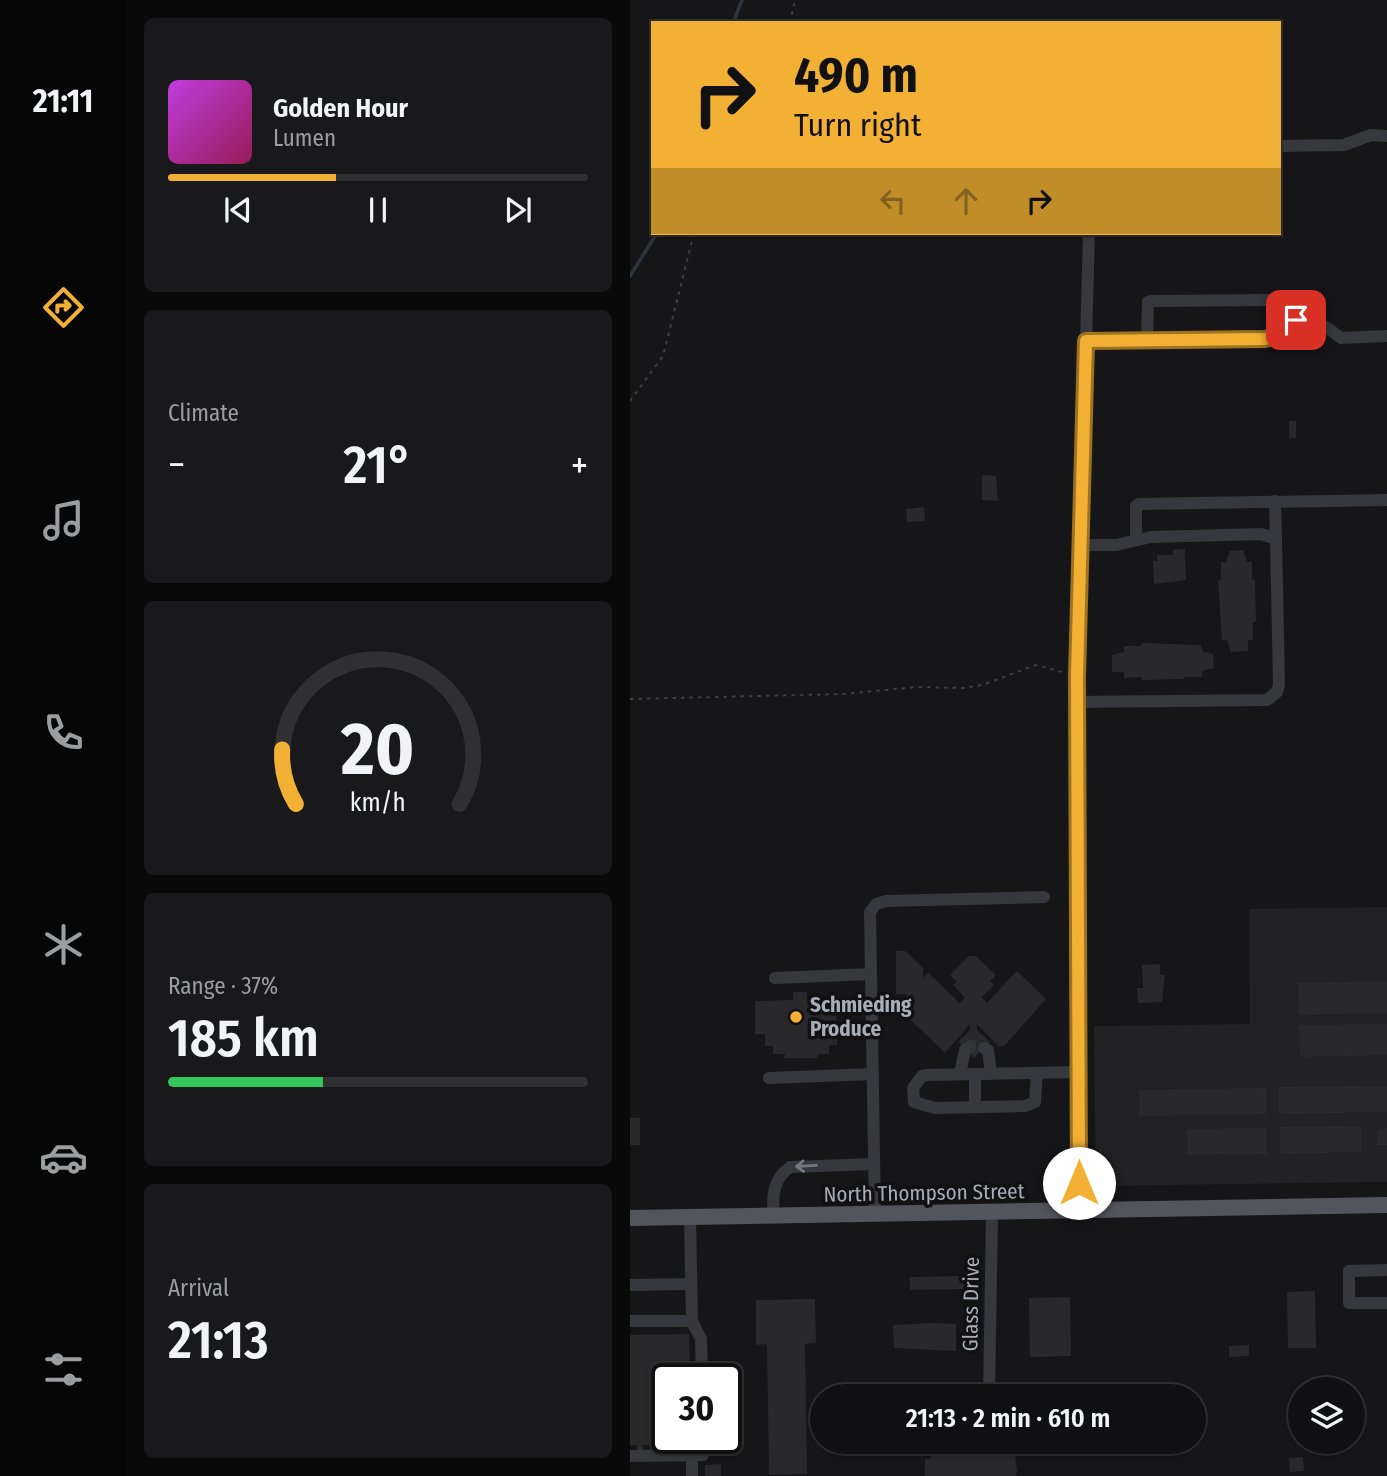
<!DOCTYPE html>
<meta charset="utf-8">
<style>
body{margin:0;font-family:"Fira Sans Condensed",sans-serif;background:#19191b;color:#f1f3f6;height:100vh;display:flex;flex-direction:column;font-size:26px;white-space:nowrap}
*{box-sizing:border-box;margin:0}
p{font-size:23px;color:#9c9d9f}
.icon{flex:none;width:38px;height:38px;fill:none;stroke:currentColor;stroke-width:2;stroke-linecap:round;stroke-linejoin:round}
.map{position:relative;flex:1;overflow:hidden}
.drawer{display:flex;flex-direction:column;gap:18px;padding:18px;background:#09090a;width:504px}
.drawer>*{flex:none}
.hud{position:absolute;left:21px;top:21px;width:630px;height:214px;border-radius:0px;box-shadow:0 2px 5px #0004,0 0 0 2px #303032;background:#f2b134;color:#111;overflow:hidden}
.tools{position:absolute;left:658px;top:1377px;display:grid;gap:14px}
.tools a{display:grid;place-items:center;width:77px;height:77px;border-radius:50%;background:#101012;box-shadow:0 2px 5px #0004,0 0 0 2px #303032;font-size:35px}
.speed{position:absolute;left:21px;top:1363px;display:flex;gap:14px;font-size:35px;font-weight:700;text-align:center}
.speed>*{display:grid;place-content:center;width:91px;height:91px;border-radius:50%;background:#101012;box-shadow:0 2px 5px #0004,0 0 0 2px #303032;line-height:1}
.speed .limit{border:4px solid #111;border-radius:10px;background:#fff;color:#111}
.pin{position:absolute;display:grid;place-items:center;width:60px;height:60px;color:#fff;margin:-30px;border-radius:14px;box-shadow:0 4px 10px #0006}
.me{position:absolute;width:77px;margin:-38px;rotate:0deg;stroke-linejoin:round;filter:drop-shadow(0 0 5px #0008)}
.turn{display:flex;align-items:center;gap:24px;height:147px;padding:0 28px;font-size:32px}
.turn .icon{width:91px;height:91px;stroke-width:2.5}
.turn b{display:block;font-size:49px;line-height:60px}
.lanes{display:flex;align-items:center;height:66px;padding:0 28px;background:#0003;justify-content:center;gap:35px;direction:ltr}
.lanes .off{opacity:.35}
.big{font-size:52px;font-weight:600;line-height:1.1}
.drawer .card{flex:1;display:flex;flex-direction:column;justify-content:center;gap:10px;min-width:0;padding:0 24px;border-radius:10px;background:#19191b}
.drawer .dial{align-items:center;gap:0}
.dial svg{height:182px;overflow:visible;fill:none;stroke:#303032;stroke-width:7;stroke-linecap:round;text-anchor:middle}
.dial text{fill:#f1f3f6;stroke:none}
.song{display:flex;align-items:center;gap:21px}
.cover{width:84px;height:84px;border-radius:10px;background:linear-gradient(135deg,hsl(290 70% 55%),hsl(330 70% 35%))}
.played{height:7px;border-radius:4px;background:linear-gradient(90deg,#f2b134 40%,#303032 40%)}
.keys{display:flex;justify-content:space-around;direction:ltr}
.heat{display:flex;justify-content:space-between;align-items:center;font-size:38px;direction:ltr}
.charge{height:10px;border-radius:5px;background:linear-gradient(90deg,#34c759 37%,#303032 0)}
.trip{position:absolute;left:180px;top:1384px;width:396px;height:70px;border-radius:35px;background:#101012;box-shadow:0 2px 5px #0004,0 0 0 2px #303032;font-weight:600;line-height:70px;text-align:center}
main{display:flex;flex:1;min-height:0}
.menu{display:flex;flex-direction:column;width:126px;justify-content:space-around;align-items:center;background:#060607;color:#9c9d9f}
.menu .icon{width:49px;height:49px}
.menu .on{color:#f2b134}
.menu b{font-size:32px;color:#f1f3f6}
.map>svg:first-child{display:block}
.built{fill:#222225}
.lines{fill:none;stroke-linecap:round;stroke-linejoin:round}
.stream{stroke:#2c353c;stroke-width:3.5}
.building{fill:#29292c}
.minor-tunnel{stroke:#333438;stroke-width:12;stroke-dasharray:12 6;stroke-linecap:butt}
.path{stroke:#3d3f44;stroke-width:2;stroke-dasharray:3.5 5;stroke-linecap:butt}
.minor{stroke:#37383d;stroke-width:12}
.major{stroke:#53555c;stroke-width:16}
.oneway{stroke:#757881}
.route-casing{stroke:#9d7322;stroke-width:18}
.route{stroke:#f2b134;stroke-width:12}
.poi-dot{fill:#f2b134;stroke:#111113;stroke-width:2.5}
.labels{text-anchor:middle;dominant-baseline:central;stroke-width:7;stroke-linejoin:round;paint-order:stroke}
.poi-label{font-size:21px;font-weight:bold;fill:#a8adb8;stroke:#111113;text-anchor:start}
.street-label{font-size:21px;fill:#a8adb8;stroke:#111113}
</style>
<main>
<nav class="menu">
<b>21:11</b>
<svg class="icon on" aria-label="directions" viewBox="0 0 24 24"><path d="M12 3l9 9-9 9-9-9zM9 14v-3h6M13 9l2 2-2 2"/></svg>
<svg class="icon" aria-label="music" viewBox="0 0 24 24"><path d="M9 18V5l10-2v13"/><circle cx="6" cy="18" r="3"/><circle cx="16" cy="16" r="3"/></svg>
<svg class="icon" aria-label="phone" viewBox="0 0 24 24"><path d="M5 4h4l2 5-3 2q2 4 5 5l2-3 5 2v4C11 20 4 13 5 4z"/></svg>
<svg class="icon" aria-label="climate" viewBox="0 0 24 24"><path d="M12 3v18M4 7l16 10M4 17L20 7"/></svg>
<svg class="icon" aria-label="car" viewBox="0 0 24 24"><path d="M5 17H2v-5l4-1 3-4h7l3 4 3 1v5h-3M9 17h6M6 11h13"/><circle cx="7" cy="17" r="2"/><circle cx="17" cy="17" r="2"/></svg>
<svg class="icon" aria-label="filters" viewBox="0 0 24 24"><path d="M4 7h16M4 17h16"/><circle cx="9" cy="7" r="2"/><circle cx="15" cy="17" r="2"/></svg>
</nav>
<section class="drawer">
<div class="card">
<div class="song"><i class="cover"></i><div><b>Golden Hour</b><p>Lumen</p></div></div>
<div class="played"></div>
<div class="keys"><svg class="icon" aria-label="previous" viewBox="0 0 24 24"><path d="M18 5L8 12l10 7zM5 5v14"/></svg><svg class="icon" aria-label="pause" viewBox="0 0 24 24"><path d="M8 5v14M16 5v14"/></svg><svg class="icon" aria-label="next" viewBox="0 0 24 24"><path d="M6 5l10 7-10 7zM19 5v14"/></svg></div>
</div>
<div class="card"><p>Climate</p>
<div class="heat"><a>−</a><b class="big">21°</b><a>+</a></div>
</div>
<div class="card dial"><svg viewBox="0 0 100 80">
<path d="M14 69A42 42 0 1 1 86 69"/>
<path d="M14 69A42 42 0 0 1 8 45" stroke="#f2b134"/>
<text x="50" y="56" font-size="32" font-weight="700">20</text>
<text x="50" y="72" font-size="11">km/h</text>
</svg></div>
<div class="card"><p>Range · 37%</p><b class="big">185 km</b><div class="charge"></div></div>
<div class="card"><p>Arrival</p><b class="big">21:13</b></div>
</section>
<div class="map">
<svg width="757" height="1476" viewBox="0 0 757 1476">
<rect width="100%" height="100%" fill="#161618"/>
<polygon class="built" points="757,907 757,1182 466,1186 464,1026 620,1024 619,909"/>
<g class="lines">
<g class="stream">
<polyline points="103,23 112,0"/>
<polyline points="0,276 27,233"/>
</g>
</g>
<g class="building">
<rect x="659" y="421" width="7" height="17"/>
<polygon points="352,475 366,476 368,501 352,500"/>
<polygon points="294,507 295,521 277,522 276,509"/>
<polygon points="555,549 556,580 524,584 523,561 527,561 527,555 543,555 543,550"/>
<polygon points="613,550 617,562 622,562 622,580 625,579 626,622 623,622 623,640 618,640 618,651 601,652 597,640 592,640 588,580 591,580 591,562 596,562 600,551"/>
<polygon points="511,643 571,645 572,651 583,654 584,668 572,671 572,677 554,677 554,679 512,680 512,677 494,678 494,672 482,672 482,655 494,652 494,646 511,646"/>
<polygon points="266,951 275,951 293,968 293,978 298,973 330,1003 335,997 323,985 327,982 320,975 339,956 346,956 366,975 360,981 364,985 352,997 357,1003 387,971 416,999 375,1045 369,1047 347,1024 347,1030 360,1042 344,1058 328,1042 340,1030 340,1024 315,1053 266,1006 278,994 266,994"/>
<polygon points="530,964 530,975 535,975 532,1002 508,1003 507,988 513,988 512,965"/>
<polygon points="757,981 757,1013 669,1015 668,983"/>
<polygon points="163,992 177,992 177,1000 206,1000 207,1045 199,1045 199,1054 187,1054 187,1058 154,1058 155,1054 143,1054 143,1046 135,1046 135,1034 125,1034 125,1001 163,1000"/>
<polygon points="757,1024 757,1055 670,1057 669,1025"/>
<polygon points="757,1086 757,1112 649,1114 649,1087"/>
<polygon points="636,1088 636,1114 509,1116 509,1090"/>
<rect x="0" y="1118" width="10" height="27"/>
<polygon points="731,1126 731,1152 650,1154 650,1127"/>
<polygon points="636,1128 637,1154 557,1155 557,1129"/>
<polygon points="757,1128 757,1145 747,1145 747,1129"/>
<polygon points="337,1276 338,1289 280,1290 280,1277"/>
<polygon points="685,1291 686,1348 658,1348 657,1292"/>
<polygon points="440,1297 441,1356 400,1357 399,1298"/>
<polygon points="185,1299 186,1343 175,1344 177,1474 139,1475 137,1344 126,1345 126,1300"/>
<polygon points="302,1323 326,1324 326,1351 264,1348 263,1325"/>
<polygon points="59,1334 60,1379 37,1379 37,1438 48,1438 48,1444 13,1445 13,1450 7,1450 7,1445 0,1445 0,1335"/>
<polygon points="619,1345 619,1356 599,1357 599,1346"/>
<polygon points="310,1446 319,1446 319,1450 373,1447 373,1454 385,1454 387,1472 385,1476 295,1476 295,1459 301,1459 301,1450 311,1450"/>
<polygon points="673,1457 674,1471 660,1472 659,1458"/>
<polygon points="91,1464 91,1476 75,1476 75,1465"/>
</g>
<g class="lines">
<polyline class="minor-tunnel" points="335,1050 341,1046 354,1048"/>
<g class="path">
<polyline points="160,23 165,0"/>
<polyline points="0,401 33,356 64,233"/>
<polyline points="0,699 214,694 286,687 333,688 352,685 406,665 436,673"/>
</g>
<g class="minor">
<polyline points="649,146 714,145 741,135 757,136"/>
<polyline points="517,340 518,302 523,301 658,300 666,320"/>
<path d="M456,341L635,339C644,337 647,332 654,327C677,310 692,324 711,338L757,336"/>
<polyline points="645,501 646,539"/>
<polyline points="506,540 506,506 509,504 757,500"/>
<polyline points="447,702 637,700 647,692 649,685 646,539 631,534 521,537 486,545 451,545"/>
<polyline points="145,978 241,974"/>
<polyline points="354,1048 358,1050 361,1074"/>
<path d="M407,1073L405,1102L395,1106L305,1108L284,1102L283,1088L292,1076L297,1075C348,1074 398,1073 449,1072"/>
<polyline points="330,1074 335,1050"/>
<polyline points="345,1074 345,1107"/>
<polyline points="139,1078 243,1074"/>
<polyline points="449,1210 447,677 459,233"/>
<polyline points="245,1214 240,912 246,904 256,901 414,897"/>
<path d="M143,1216C143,1196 142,1180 160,1167L244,1164"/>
<polyline points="757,1270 719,1271 719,1303 757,1303"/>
<polyline points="0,1285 61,1284"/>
<polyline points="0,1321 62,1321 60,1217"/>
<polyline points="62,1321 71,1339 72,1379"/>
<polyline points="359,1396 362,1213"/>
<polyline points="62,1455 62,1476"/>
<polyline points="0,1456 73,1455 73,1438"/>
</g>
<polyline class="major" points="0,1218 757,1205"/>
</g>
<defs><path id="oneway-shaft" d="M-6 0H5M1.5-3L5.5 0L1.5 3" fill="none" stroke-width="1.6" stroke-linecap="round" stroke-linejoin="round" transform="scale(1.75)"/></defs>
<use class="oneway" href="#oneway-shaft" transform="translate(176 1166) rotate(177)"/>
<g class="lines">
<g class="route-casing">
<polyline id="route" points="449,1183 447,677 456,341 635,339 644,337 666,320"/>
</g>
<use href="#route" class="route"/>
</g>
<circle class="poi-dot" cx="166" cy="1017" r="7"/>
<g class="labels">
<g class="poi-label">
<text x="180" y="1005">Schmieding<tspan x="180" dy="24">Produce</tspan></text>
</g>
<g class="street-label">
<text transform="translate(294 1193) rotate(-1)">North Thompson Street</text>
<text transform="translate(341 1304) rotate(-89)">Glass Drive</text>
</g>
</g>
</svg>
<div class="tools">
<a><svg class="icon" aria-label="layers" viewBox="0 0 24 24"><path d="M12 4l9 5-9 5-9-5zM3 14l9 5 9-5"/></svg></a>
</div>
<div class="speed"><div class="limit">30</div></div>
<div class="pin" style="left:666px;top:320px;background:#d93025"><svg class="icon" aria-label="arrive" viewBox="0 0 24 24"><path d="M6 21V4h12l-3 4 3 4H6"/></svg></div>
<svg class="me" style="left:449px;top:1183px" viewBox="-20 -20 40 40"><circle r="19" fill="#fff"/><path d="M0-13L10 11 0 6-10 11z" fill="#f2b134"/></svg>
<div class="trip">21:13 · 2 min · 610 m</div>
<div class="hud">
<div class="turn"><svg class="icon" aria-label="right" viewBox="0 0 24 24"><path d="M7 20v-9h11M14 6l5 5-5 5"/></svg><div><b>490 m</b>Turn right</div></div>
<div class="lanes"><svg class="icon off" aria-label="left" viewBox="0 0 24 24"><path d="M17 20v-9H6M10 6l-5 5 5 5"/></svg><svg class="icon off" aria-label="ahead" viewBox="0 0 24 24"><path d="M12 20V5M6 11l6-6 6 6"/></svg><svg class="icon" aria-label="right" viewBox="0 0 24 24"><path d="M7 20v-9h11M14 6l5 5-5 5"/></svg></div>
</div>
</div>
</main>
